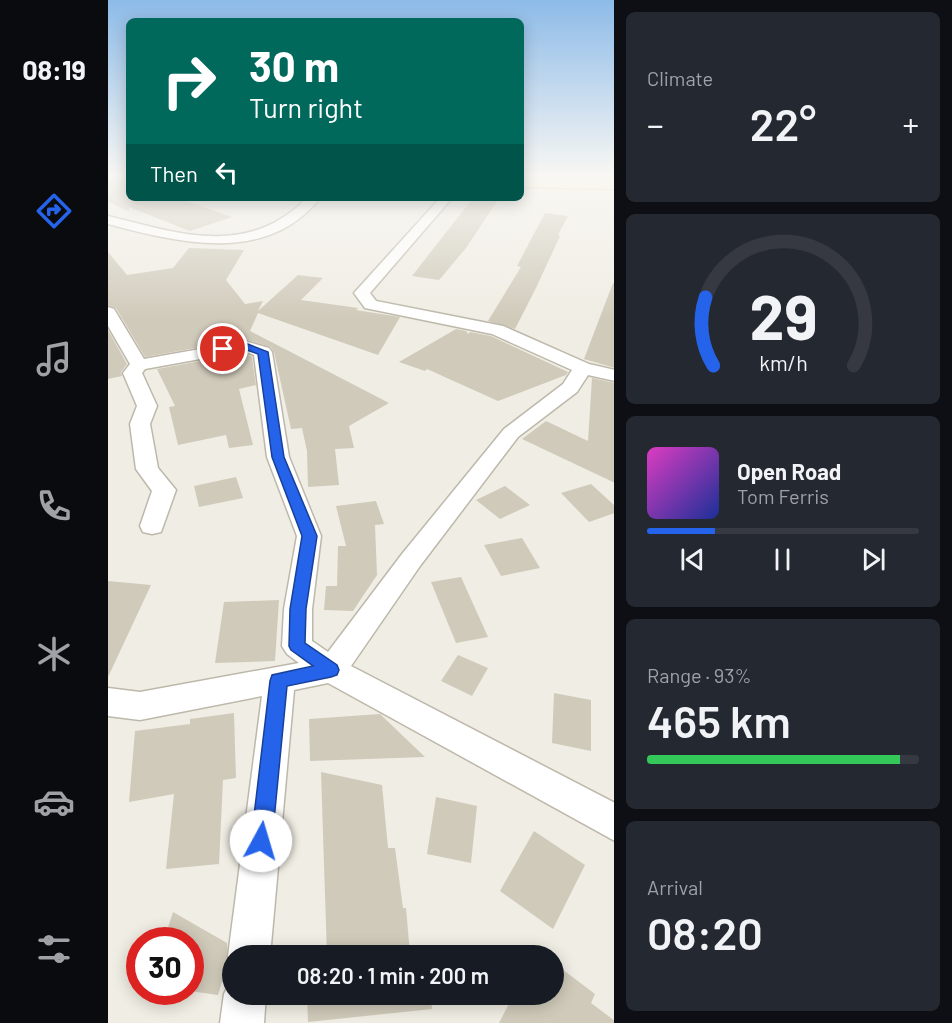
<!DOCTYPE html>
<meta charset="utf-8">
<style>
body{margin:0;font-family:Barlow,sans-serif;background:#242831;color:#f1f3f6;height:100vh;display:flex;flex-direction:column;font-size:22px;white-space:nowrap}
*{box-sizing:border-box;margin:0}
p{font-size:20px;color:#9ea1a6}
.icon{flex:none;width:33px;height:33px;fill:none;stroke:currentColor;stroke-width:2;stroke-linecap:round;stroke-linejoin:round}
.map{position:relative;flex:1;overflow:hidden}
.drawer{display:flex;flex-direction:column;gap:12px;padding:12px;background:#0d0f14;width:338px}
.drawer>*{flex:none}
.hud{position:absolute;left:18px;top:18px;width:398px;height:183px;border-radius:9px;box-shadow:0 3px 15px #0003;background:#00695c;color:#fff;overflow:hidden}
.speed{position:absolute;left:18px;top:927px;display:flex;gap:12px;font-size:30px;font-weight:700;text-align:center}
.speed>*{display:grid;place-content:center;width:78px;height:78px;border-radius:50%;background:#171b24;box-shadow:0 3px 15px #0003;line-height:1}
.speed .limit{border:9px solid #d22;background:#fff;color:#111}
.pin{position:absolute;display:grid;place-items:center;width:51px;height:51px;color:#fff;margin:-26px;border:3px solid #fff;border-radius:50%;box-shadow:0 2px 6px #0007}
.me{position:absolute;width:66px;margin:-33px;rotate:6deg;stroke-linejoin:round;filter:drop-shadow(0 0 4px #0008)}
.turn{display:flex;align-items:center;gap:21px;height:126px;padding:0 24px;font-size:27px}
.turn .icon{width:78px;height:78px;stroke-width:2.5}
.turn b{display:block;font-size:42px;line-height:51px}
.then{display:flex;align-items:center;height:57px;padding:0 24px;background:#0003;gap:12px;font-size:22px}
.big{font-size:45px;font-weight:600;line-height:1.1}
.drawer .tile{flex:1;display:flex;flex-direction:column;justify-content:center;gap:9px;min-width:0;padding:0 21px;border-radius:9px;background:#242831}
.drawer .dial{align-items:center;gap:0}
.dial svg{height:156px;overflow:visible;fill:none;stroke:#363941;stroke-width:7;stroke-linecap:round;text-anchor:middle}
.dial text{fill:#f1f3f6;stroke:none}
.song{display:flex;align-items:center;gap:18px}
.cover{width:72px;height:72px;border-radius:9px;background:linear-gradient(135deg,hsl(310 70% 55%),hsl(230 70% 35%))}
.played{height:6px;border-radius:3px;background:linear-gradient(90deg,#2563eb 25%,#363941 25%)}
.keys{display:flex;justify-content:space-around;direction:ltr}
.heat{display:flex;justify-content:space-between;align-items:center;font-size:33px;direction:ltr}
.charge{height:9px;border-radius:4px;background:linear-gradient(90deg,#34c759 93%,#363941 0)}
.trip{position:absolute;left:114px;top:945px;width:342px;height:60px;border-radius:30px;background:#171b24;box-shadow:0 3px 15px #0003;font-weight:600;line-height:60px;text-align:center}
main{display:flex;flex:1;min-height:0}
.tab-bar{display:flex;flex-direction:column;width:108px;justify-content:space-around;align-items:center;background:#090b0e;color:#9ea1a6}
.tab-bar .icon{width:42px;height:42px}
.tab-bar .on{color:#2563eb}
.tab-bar b{font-size:27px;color:#f1f3f6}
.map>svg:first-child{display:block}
.building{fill:#d0caba}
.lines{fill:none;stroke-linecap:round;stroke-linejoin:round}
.street-casing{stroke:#bdb8aa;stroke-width:3}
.secondary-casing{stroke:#cbc397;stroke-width:3}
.street{fill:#fff;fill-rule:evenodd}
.secondary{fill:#f8f1c5;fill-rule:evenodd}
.route{fill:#2563eb;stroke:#184099;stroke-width:1.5}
</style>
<main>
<nav class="tab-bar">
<b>08:19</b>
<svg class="icon on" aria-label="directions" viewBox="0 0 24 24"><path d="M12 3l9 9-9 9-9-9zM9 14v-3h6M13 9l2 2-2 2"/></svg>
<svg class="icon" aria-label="music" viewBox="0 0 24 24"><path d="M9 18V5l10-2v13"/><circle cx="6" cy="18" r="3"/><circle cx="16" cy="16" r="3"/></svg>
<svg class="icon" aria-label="phone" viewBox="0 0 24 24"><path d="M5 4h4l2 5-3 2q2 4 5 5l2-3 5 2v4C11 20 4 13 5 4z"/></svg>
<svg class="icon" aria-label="climate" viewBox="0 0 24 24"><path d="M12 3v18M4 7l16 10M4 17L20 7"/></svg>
<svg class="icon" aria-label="car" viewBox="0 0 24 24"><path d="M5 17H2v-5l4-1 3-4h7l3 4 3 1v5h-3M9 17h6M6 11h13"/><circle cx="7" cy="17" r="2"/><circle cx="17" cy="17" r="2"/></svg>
<svg class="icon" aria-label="filters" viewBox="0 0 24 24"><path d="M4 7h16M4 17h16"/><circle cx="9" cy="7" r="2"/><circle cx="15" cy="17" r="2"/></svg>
</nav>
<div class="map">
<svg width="507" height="1023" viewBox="0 0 507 1023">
<rect width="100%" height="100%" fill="#f0ede4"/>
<g class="building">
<polygon points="21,176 21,198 70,198 124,217 82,231 21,207 21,211 0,202 0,181"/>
<polygon points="365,198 391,198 358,248 331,280 304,276"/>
<polygon points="437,213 460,216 450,235 452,236 427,290 407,329 380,321 413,267 409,266"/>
<polygon points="81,248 136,250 118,280 137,304 155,301 150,311 190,275 215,278 193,300 250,308 248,310 292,317 270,355 150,313 142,331 281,403 241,426 246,448 227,449 231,485 200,487 199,451 194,428 183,429 166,352 163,347 137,339 37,357 8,308 0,305 0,252 19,275 65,268"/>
<polygon points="505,283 507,284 507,368 476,359"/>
<polygon points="348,329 358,331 360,334 362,332 383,336 460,372 458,375 390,401 319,369 317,371 291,362"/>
<polygon points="0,330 19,364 13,372 14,376 0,379"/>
<polygon points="136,353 144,357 148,385 131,389 145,445 121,448 118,435 70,445 61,407 67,406 49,369"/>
<polygon points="484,378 507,383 507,483 414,439 438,421 480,441"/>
<polygon points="128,477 135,498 91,507 86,486"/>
<polygon points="483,484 507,506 507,513 481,522 453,493"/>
<polygon points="397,486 422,505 392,519 368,500"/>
<polygon points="268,501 276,524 267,525 269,575 245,611 216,610 218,586 229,586 230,546 238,546 228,506"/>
<polygon points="414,538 432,568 393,576 376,545"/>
<polygon points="353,577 380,637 348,643 323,582"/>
<polygon points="0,581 43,585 0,677"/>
<polygon points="171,600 167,661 107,663 116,602"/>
<polygon points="350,655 380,668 364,696 333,681"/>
<polygon points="446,693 483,700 483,751 444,743"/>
<polygon points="126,713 128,778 115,780 111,864 58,869 66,794 21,802 27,731 82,724 82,719"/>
<polygon points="272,714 317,757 202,761 201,719"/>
<polygon points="213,772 274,785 280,848 287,848 295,908 298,908 302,954 219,956"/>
<polygon points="328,797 369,806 363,863 319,854"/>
<polygon points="426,831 477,865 445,929 392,891"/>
<polygon points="65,912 119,943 120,961 110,995 82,991 82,940 56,940"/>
<polygon points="446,963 487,994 483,1003 507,1021 507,1023 391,1023 406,994 446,994"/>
<polygon points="199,994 323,994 324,1009 200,1022"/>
</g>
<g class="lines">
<g class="street-casing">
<g id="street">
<path d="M199,198H212C159,265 71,243 0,224V216C73,234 139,258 199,198Z"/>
<polygon points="332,198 344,198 262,293 268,301 395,326 481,364 507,370 507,381 480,375 469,392 410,437 312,566 243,666 507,803 507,841 220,683 186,690 162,956 124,956 124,966 120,956 154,696 32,720 0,716 0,688 32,692 191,663 179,654 174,646 176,609 189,536 159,457 146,355 136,351 37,369 34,373 49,406 42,424 50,468 68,490 53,532 44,534 35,532 32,526 44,491 28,469 22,424 29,406 15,373 22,364 0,326 0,307 6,309 36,359 137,341 161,348 164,352 181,457 213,536 204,609 204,641 220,652 294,554 396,429 455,384 464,370 384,334 257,308 246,293"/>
<polygon points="124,978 124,994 158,994 156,1023 112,1023 116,994"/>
</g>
</g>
<g class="secondary-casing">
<polygon id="secondary" points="412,177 507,179 507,189 412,187"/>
</g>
<use href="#street" class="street"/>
<use href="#secondary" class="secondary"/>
</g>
<linearGradient id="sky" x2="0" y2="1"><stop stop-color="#8dbbe8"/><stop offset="0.55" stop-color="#f8f7f3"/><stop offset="1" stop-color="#f8f7f3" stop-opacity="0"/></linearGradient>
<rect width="507" height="319" fill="url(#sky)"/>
<polygon class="route" points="137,343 160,352 176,457 209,536 198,609 197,643 229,665 231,670 229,675 223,677 179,686 164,841 161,848 153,851 146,848 143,841 162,681 164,675 205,666 183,650 181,646 182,609 194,536 164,457 150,354 136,349 115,352 110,349 115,346"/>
</svg>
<div class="speed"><div class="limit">30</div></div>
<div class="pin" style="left:115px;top:349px;background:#d93025"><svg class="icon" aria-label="arrive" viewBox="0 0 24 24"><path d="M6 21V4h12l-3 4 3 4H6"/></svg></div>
<svg class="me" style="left:153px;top:841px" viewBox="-20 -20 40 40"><circle r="19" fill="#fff"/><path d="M0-13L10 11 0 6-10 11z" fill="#2563eb"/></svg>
<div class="trip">08:20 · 1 min · 200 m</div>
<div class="hud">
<div class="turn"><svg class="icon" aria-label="right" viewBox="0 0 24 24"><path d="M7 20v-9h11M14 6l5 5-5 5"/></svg><div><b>30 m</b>Turn right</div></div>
<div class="then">Then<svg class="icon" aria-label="left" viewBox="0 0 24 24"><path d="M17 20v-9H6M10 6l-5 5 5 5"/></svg></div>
</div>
</div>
<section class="drawer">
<div class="tile"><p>Climate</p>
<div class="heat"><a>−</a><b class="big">22°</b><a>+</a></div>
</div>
<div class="tile dial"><svg viewBox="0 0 100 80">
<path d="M14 69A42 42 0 1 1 86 69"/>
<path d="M14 69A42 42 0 0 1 10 34" stroke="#2563eb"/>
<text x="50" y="56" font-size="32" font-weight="700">29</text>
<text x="50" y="72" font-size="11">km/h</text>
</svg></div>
<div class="tile">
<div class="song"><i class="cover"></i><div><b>Open Road</b><p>Tom Ferris</p></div></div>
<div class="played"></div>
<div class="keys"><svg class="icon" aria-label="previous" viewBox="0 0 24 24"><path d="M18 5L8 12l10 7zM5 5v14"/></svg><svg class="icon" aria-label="pause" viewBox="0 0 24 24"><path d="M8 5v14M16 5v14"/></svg><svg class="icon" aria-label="next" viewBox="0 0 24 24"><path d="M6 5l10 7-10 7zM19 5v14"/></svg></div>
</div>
<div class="tile"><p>Range · 93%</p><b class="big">465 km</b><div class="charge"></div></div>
<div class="tile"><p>Arrival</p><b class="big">08:20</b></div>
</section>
</main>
